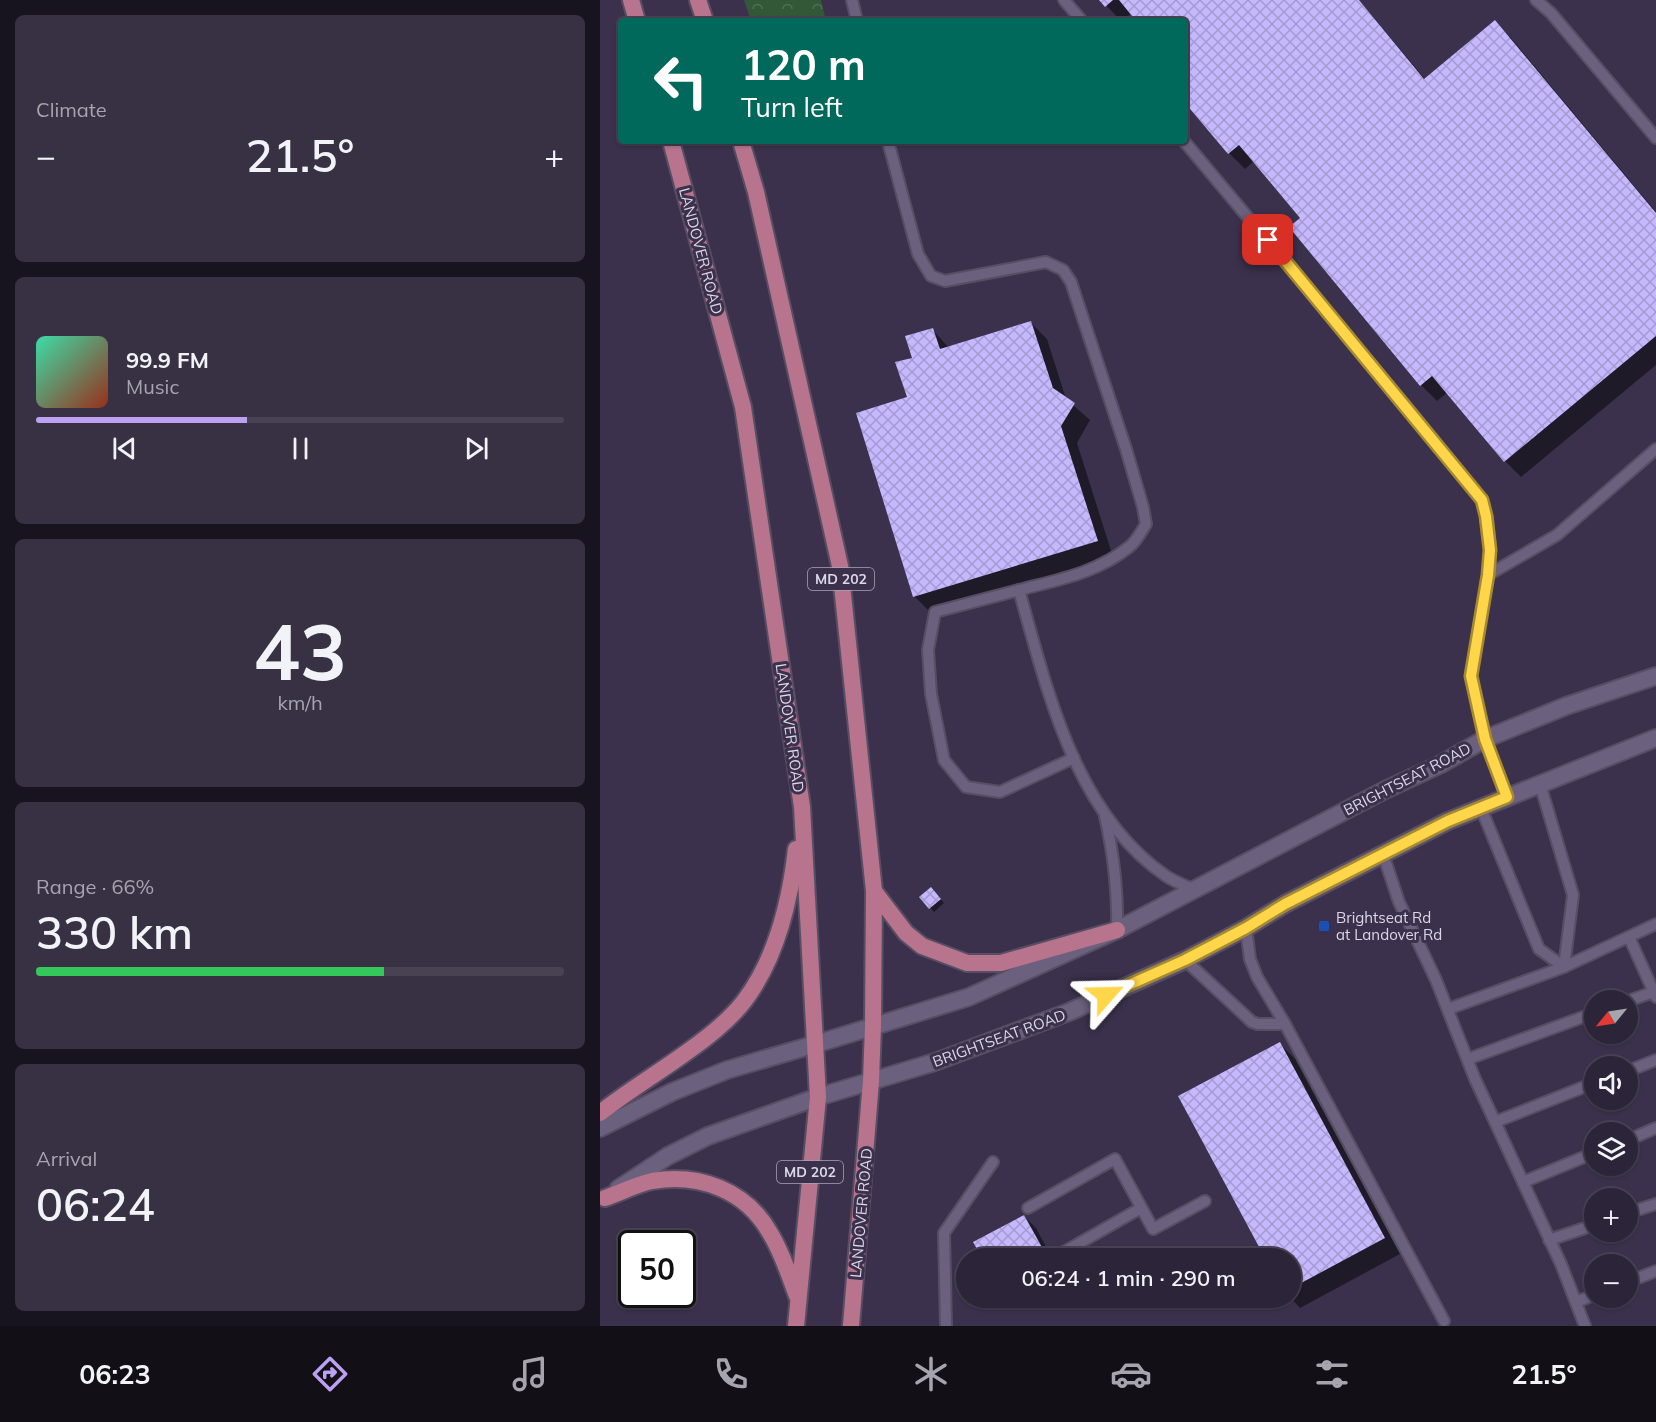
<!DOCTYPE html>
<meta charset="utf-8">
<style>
body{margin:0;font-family:Mulish,sans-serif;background:#383144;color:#f1f3f6;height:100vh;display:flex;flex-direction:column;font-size:22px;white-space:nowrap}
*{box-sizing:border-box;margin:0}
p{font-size:20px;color:#a6a5ae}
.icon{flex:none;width:33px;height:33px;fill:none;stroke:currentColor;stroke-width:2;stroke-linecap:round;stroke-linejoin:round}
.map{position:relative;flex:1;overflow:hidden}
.panel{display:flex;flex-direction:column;gap:15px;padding:15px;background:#18141f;width:600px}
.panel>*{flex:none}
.guide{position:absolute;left:18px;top:18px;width:570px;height:126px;border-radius:6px;box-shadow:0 2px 4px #0004,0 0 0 2px #484253;background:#00695c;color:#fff;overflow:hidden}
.needle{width:39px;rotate:240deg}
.tools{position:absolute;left:984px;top:990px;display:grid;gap:12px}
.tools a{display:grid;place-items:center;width:54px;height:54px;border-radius:50%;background:#2c2539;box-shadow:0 2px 4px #0004,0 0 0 2px #484253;font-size:30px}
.speed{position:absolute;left:18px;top:1230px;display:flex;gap:12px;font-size:30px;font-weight:700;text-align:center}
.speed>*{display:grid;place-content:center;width:78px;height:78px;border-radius:50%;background:#2c2539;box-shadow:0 2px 4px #0004,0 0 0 2px #484253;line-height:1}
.speed .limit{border:3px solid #111;border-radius:9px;background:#fff;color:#111}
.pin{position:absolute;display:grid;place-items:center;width:51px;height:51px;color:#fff;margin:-26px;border-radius:12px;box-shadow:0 3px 9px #0006}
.me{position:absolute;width:66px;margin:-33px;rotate:65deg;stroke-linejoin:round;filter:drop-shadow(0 0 4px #0008)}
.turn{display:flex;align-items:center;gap:21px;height:126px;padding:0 24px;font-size:27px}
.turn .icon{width:78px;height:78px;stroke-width:2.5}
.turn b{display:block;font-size:42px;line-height:51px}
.big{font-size:45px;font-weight:600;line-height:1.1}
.panel .card{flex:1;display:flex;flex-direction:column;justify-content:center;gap:9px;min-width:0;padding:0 21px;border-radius:9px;background:#383144}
.panel .dial{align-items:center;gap:0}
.dial b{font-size:78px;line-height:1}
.song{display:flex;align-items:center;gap:18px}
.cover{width:72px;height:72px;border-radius:9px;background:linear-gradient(135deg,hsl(160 70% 55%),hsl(10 70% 35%))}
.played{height:6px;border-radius:3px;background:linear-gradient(90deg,#bca0f2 40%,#484253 40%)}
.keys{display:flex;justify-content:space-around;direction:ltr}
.heat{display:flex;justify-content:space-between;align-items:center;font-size:33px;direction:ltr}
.charge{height:9px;border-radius:4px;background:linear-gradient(90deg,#34c759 66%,#484253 0)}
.trip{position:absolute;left:356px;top:1248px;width:345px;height:60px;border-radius:30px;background:#2c2539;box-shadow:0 2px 4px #0004,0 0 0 2px #484253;font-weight:600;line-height:60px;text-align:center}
.tab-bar{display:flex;height:96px;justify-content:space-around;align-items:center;background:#120f17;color:#a6a5ae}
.tab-bar .icon{width:42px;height:42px}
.tab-bar .selected{color:#bca0f2}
.tab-bar b{font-size:27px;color:#f1f3f6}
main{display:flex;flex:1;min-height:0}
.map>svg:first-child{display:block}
.forest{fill:url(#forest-crowns)}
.shadow{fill:#0007}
.building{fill:url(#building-cross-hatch)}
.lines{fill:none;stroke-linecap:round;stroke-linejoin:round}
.service-casing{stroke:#574e64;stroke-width:14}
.tertiary-casing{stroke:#574e64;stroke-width:20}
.secondary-casing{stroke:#574e64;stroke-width:20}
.primary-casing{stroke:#574e64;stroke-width:20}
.service{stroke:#6b607d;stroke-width:10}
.tertiary{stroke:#6b607d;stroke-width:16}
.secondary{stroke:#6b607d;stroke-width:16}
.primary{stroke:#b7748c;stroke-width:16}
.route-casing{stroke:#a68a30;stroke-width:15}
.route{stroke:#ffd54a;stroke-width:10}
.transit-dot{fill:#1a4fb4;stroke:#3b314c;stroke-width:2}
.labels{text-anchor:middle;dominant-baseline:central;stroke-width:6;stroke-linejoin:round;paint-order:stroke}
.shield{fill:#3b314c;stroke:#aca4b8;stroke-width:1.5}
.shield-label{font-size:14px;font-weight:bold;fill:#dcd6e7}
.street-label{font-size:15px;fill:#dcd6e7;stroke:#3b314c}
.poi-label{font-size:15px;fill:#dcd6e7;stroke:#3b314c;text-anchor:start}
</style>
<main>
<section class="panel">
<div class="card"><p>Climate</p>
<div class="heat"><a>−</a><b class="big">21.5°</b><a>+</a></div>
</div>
<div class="card">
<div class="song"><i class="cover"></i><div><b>99.9 FM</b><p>Music</p></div></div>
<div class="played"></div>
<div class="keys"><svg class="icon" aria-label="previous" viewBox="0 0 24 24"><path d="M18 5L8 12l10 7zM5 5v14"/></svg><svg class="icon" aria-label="pause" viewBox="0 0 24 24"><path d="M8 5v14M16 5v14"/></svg><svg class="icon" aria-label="next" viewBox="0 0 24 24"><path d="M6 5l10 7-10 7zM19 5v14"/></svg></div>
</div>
<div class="card dial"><b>43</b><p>km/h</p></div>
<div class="card"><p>Range · 66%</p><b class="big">330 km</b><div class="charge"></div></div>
<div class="card"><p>Arrival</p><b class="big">06:24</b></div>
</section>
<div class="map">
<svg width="1056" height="1326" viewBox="0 0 1056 1326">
<defs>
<pattern id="forest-crowns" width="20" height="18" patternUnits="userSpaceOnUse" patternTransform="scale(1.5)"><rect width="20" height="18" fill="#325837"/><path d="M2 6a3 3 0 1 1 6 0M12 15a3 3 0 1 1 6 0" fill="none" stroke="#4f6f54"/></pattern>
<pattern id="building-cross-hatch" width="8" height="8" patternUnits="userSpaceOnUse" patternTransform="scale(1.5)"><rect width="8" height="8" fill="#c6b8ff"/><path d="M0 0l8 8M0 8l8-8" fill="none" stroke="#a59ad0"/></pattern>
</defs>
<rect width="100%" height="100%" fill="#3b314c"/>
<polygon class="forest" points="144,0 221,0 226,21 151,21"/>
<g class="shadow">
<polygon points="501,0 759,0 826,80 895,22 911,38 1056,212 1056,365 921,477 905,461 848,392 837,401 821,385 691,228 702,219 654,161 645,169 629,153 585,100 585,21 538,21 532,13 521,21"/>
<polygon points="431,323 447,339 466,399 490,420 477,443 513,557 331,613 315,597 258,414 309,398 333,330 349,348"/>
<polygon points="331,889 344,903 334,912 321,897"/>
<polygon points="679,1043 695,1059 800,1254 700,1308 690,1297 690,1258 666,1258 580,1097"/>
<polygon points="424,1216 436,1228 452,1258 384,1258 375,1242"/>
<polygon points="408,1298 422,1298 413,1302"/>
</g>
<g class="building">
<polygon points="499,0 513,0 505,7"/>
<polygon points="519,0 759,0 824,79 895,20 1056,213 1056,336 904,462 832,376 820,386 689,227 700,218 639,145 628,154 585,103 585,21 536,21"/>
<polygon points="431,321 453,388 475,403 461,426 498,541 313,597 256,413 307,397 295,362 312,358 305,336 333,328 340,349"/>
<polygon points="331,887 341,899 329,909 319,897"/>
<polygon points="680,1042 785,1238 690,1289 690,1258 665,1258 578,1096"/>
<polygon points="424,1215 448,1258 382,1258 373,1242"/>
</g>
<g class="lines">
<g class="service-casing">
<g id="service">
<polyline points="252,0 257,21"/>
<polyline points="464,0 482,21"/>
<polyline points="936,0 951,13 1056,138"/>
<path d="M288,141L318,254L331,276L345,281L446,262L463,270L471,282L526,449L543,507L546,524C541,532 536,542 529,547C497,573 457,580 419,590C447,690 475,814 566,876C575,882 586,886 595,890"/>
<polyline points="584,141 804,404 882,500 887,517 890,550 888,575 871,676 885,739 907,797"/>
<polyline points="888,575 957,535 1056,449"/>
<polyline points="419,590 335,612 328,650 331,694 344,760 366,787 400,792 474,758"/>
<polyline points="881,808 939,949 964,967 973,895 940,784"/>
<path d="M505,816C514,856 518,890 517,930"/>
<polyline points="783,854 799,902 836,980 875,1079 961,1264 985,1326"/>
<polyline points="646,928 650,959 657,977 685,1024 844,1321"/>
<polyline points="1029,937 1056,997"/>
<polyline points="585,960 652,1022 658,1024 685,1024"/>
<polyline points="1028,1001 1056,991"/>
<polyline points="848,1009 964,967 1056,924"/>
<polyline points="868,1059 994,1013"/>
<polyline points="1028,1071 1056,1060"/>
<polyline points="895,1122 994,1083"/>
<polyline points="1028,1140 1056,1128"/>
<polyline points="923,1182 994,1153"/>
<polyline points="428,1208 515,1159 553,1229 605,1201"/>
<polyline points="1028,1213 1056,1204"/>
<polyline points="949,1240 994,1225"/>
<polyline points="455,1257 541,1208"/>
<polyline points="1028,1282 1056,1271"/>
<polyline points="976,1302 994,1295"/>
<polyline points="346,1326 344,1233 393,1162"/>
</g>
</g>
<g class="tertiary-casing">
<g id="tertiary">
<polyline points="0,1128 72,1092 127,1070 216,1044"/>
<polyline points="18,1189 68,1156 108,1136 218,1097"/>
</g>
</g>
<g class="secondary-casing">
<g id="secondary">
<polyline points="216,1044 369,997 517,930 783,791 841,764 885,739 966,706 1056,676"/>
<polyline points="218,1097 335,1062 469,1012 585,960 646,928 685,904 848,821 1056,738"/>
</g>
</g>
<g class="primary-casing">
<g id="primary">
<polyline points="31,0 37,21"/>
<polyline points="98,0 105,21"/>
<polyline points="71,141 143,407 202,807 218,1097 196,1326"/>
<polyline points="141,141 156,192 240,566 274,891 273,1026 271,1081 251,1326"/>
<polyline points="274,891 306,933 322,946 367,963 401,963 517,930"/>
<path d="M0,1113C28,1091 58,1073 87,1052C107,1038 130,1020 145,1000C177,957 190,902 196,849"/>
<path d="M5,1198C20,1193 37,1184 52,1181C99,1173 146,1190 170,1233C182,1252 189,1275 197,1296"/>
</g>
</g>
<use href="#service" class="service"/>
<use href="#tertiary" class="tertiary"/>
<use href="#secondary" class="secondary"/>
<use href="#primary" class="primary"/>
</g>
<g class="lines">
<g class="route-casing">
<polyline id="route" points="506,995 585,960 646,928 685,904 848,821 907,797 885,739 871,676 888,575 890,550 886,516 882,500 668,240"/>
</g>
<use href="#route" class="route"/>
</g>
<rect class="transit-dot" x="718" y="920" width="12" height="12" rx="3"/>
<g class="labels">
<g class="shield">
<rect x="208" y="568" width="66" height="22" rx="4.5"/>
<rect x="177" y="1161" width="66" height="22" rx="4.5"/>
</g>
<g class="shield-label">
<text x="241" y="579">MD 202</text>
<text x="210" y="1172">MD 202</text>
</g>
<g class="street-label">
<text transform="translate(101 251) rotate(75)">LANDOVER ROAD</text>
<text transform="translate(190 728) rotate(82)">LANDOVER ROAD</text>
<text transform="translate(807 779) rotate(-27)">BRIGHTSEAT ROAD</text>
<text transform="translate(399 1038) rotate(-20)">BRIGHTSEAT ROAD</text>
<text transform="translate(261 1213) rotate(-85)">LANDOVER ROAD</text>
</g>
<g class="poi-label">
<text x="736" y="917">Brightseat Rd<tspan x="736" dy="17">at Landover Rd</tspan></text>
</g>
</g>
</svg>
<div class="tools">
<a><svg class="needle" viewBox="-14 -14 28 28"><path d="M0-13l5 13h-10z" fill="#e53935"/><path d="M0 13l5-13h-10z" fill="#a6a5ae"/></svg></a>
<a><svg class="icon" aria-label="sound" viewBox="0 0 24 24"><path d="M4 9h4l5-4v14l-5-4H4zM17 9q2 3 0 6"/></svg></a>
<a><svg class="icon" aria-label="layers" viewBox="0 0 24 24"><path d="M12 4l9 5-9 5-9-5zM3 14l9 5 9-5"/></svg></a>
<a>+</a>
<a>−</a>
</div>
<div class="speed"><div class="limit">50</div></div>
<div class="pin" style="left:668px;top:240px;background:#d93025"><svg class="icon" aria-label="arrive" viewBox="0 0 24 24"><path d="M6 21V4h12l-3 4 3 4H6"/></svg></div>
<svg class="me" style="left:506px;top:995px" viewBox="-20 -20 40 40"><path d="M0-17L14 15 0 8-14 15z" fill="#ffd54a" stroke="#fff" stroke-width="4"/></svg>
<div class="trip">06:24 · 1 min · 290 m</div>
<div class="guide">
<div class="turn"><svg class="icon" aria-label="left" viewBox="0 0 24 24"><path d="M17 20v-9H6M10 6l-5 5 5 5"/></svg><div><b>120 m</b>Turn left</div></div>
</div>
</div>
</main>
<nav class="tab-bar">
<b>06:23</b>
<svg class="icon selected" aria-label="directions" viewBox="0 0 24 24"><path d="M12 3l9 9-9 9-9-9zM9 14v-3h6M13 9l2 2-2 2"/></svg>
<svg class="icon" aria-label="music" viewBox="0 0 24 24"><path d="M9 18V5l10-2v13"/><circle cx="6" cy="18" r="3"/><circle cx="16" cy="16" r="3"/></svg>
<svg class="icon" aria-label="phone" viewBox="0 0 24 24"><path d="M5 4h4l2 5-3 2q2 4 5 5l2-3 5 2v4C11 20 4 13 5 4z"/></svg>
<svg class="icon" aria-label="climate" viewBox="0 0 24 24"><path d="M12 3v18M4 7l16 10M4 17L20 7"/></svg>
<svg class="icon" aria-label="car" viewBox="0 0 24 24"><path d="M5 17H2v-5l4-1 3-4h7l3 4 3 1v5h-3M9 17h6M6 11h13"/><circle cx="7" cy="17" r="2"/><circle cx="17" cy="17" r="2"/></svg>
<svg class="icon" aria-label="filters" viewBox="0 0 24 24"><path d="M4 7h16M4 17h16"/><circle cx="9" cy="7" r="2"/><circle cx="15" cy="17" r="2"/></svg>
<b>21.5°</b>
</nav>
